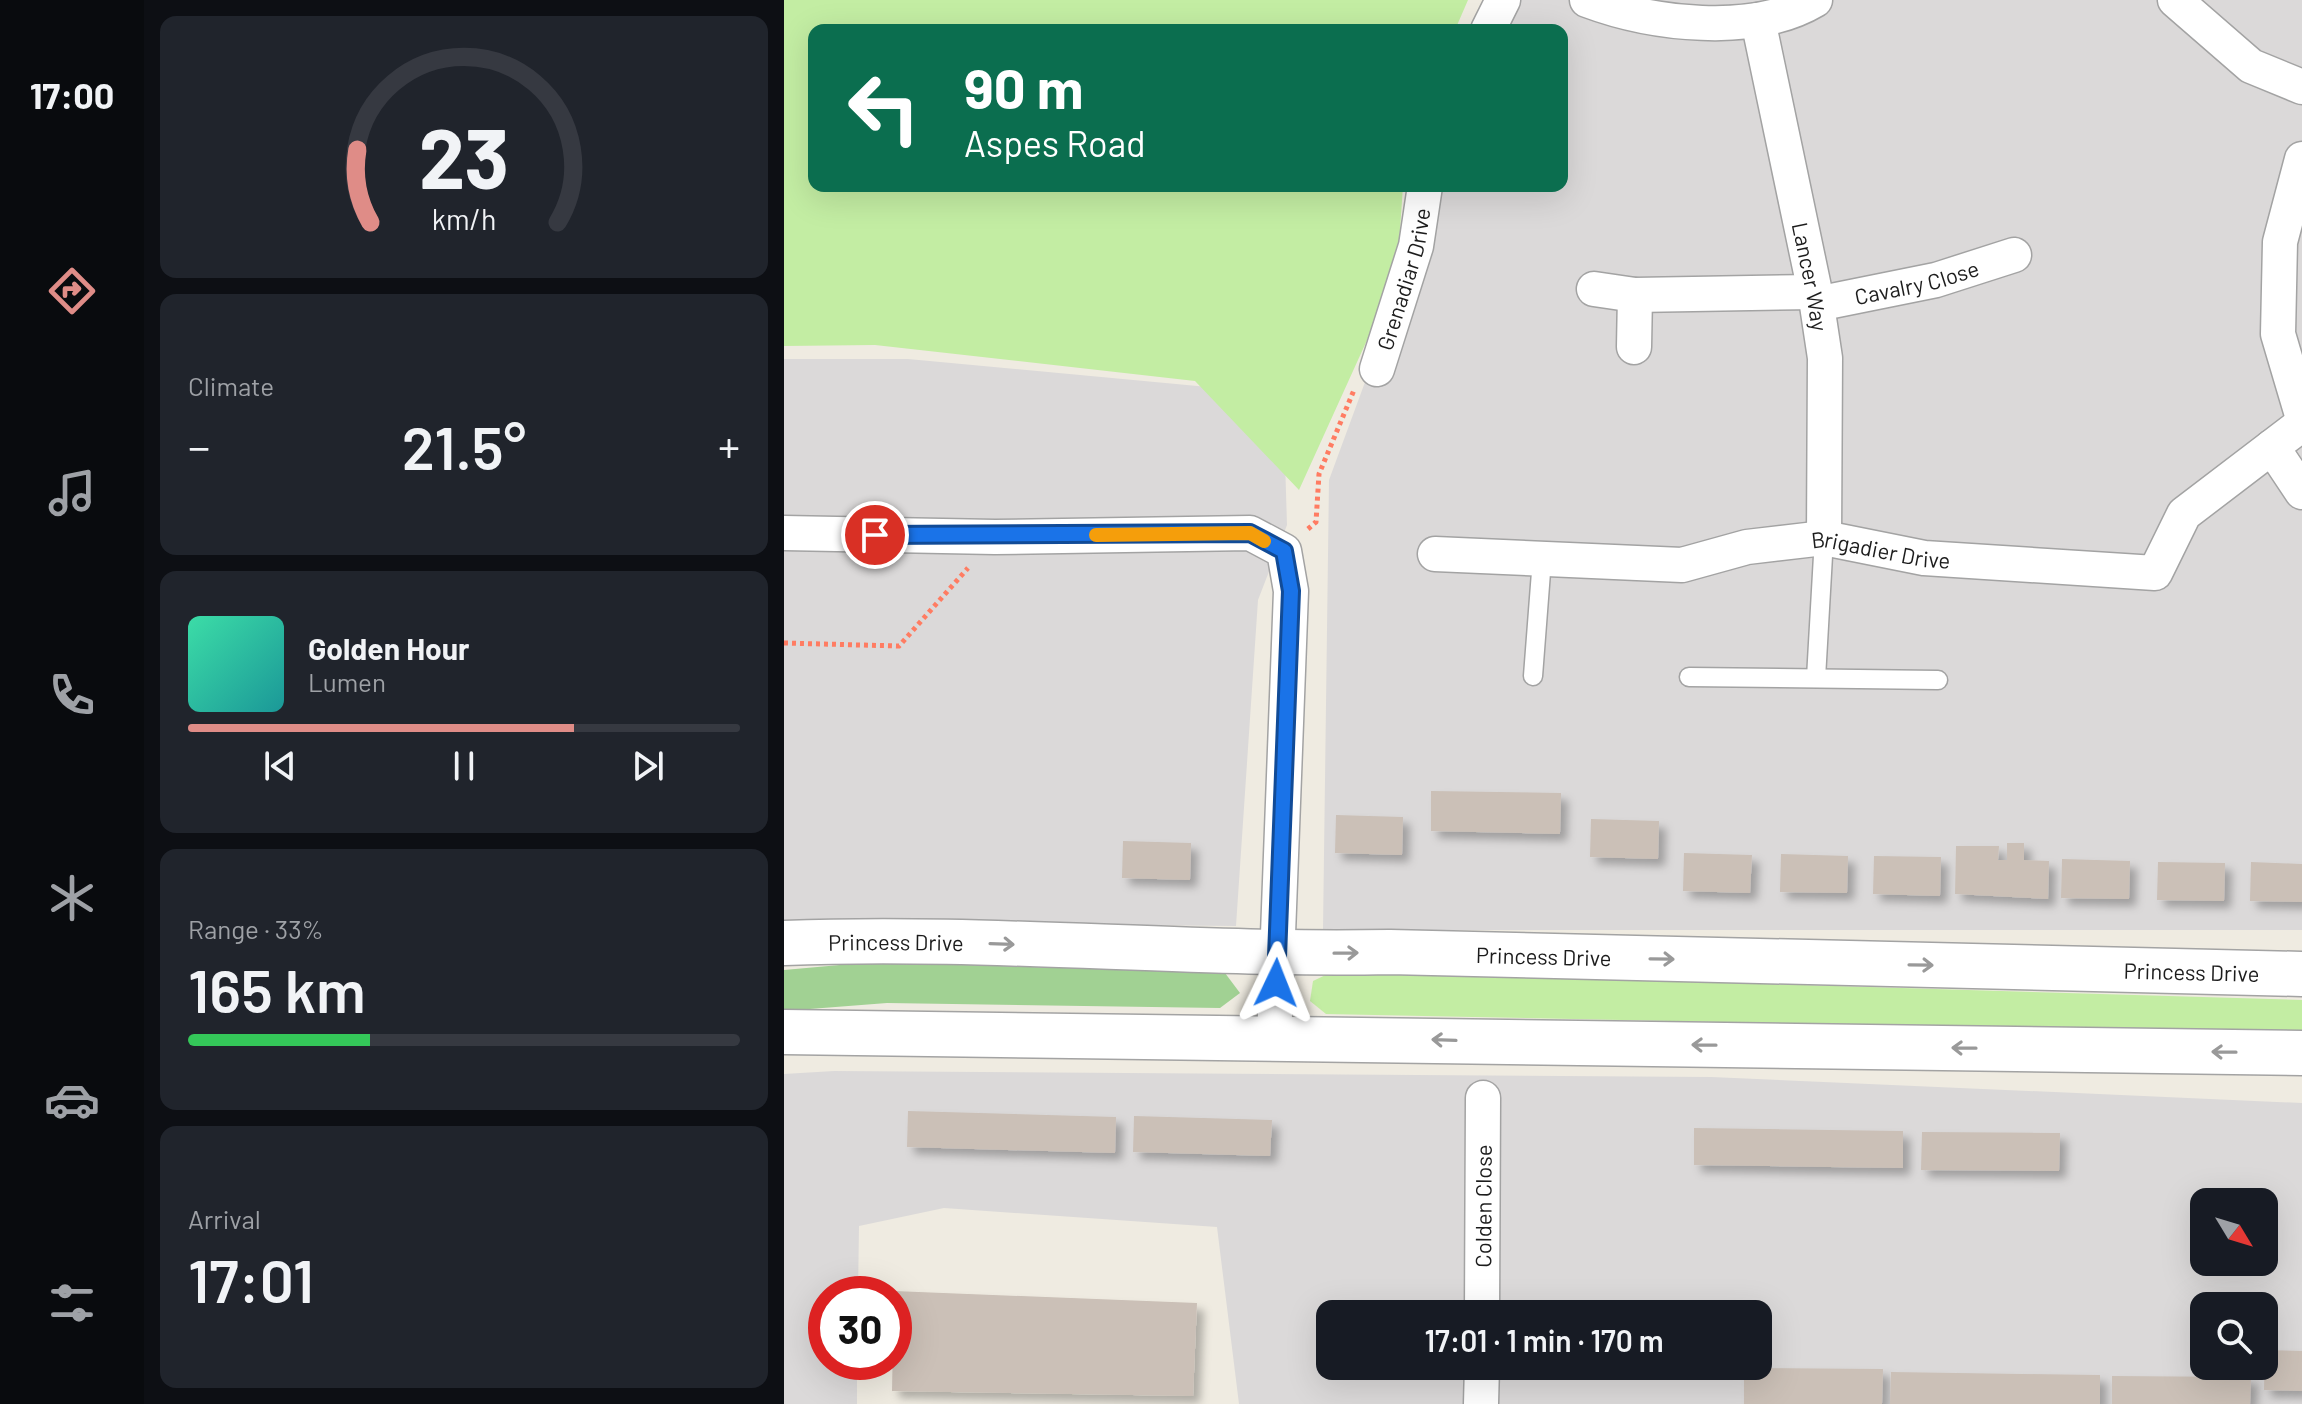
<!DOCTYPE html>
<meta charset="utf-8">
<style>
body{margin:0;font-family:Barlow,sans-serif;background:#20242c;color:#f1f3f6;height:100vh;display:flex;flex-direction:column;font-size:30px;white-space:nowrap}
*{box-sizing:border-box;margin:0}
p{font-size:26px;color:#9ea1a6}
.icon{flex:none;width:44px;height:44px;fill:none;stroke:currentColor;stroke-width:2;stroke-linecap:round;stroke-linejoin:round}
.map{position:relative;flex:1;overflow:hidden}
.details{display:flex;flex-direction:column;gap:16px;padding:16px;background:#0d0f14;width:640px}
.details>*{flex:none}
.hud{position:absolute;left:24px;top:24px;width:760px;height:168px;border-radius:16px;box-shadow:0 8px 32px #0002;background:#0b6e4f;color:#fff;overflow:hidden}
.needle{width:52px;rotate:128deg}
.fabs{position:absolute;left:1406px;top:1188px;display:grid;gap:16px}
.fabs a{display:grid;place-items:center;width:88px;height:88px;border-radius:16px;background:#171b24;box-shadow:0 8px 32px #0002;font-size:40px}
.speed{position:absolute;left:24px;top:1276px;display:flex;gap:16px;font-size:40px;font-weight:700;text-align:center}
.speed>*{display:grid;place-content:center;width:104px;height:104px;border-radius:50%;background:#171b24;box-shadow:0 8px 32px #0002;line-height:1}
.speed .limit{border:12px solid #d22;background:#fff;color:#111}
.pin{position:absolute;display:grid;place-items:center;width:68px;height:68px;color:#fff;margin:-34px;border:4px solid #fff;border-radius:50%;box-shadow:0 2px 8px #0007}
.me{position:absolute;width:88px;margin:-44px;rotate:2deg;stroke-linejoin:round;filter:drop-shadow(0 0 6px #0008)}
.turn{display:flex;align-items:center;gap:28px;height:168px;padding:0 24px;font-size:36px}
.turn .icon{width:104px;height:104px;stroke-width:2.5}
.turn b{display:block;font-size:56px;line-height:68px}
.big{font-size:60px;font-weight:600;line-height:1.1}
.details .widget{flex:1;display:flex;flex-direction:column;justify-content:center;gap:12px;min-width:0;padding:0 28px;border-radius:16px;background:#20242c}
.details .dial{align-items:center;gap:0}
.dial svg{height:208px;overflow:visible;fill:none;stroke:#363941;stroke-width:7;stroke-linecap:round;text-anchor:middle}
.dial text{fill:#f1f3f6;stroke:none}
.song{display:flex;align-items:center;gap:24px}
.cover{width:96px;height:96px;border-radius:12px;background:linear-gradient(135deg,hsl(160 70% 55%),hsl(180 70% 35%))}
.played{height:8px;border-radius:4px;background:linear-gradient(90deg,#df8c87 70%,#363941 70%)}
.keys{display:flex;justify-content:space-around;direction:ltr}
.heat{display:flex;justify-content:space-between;align-items:center;font-size:44px;direction:ltr}
.charge{height:12px;border-radius:6px;background:linear-gradient(90deg,#34c759 33%,#363941 0)}
.trip{position:absolute;left:532px;top:1300px;width:456px;height:80px;border-radius:16px;background:#171b24;box-shadow:0 8px 32px #0002;font-weight:600;line-height:80px;text-align:center}
main{display:flex;flex:1;min-height:0}
.menu{display:flex;flex-direction:column;width:144px;justify-content:space-around;align-items:center;background:#090b0e;color:#9ea1a6}
.menu .icon{width:56px;height:56px}
.menu .current{color:#df8c87}
.menu b{font-size:36px;color:#f1f3f6}
.map>svg:first-child{display:block}
.residential{fill:#dbd9d9;fill-rule:evenodd}
.grass{fill:#c3eda3}
.forest{fill:#a1d193}
.building{fill:#cbc0b7;filter:url(#shadow)}
.lines{fill:none;stroke-linecap:round;stroke-linejoin:round}
.service-casing{stroke:#a3a3a3;stroke-width:21}
.minor-casing{stroke:#a3a3a3;stroke-width:37}
.tertiary-casing{stroke:#a3a3a3;stroke-width:47}
.path{stroke:#ff7c62;stroke-width:5;stroke-dasharray:4 4;stroke-linecap:butt}
.service{stroke:#fff;stroke-width:18}
.minor{stroke:#fff;stroke-width:34}
.tertiary{stroke:#fff;stroke-width:44}
.oneway{stroke:#999}
.route-casing{stroke:#114b97;stroke-width:20}
.route{stroke:#1a73e8;stroke-width:14}
.slow{stroke:#f59e0b;stroke-width:14}
.labels{text-anchor:middle;dominant-baseline:central;stroke-width:7;stroke-linejoin:round;paint-order:stroke}
.street-label{font-size:22px;fill:#1c1c1c;stroke:#fff}
</style>
<main>
<nav class="menu">
<b>17:00</b>
<svg class="icon current" aria-label="directions" viewBox="0 0 24 24"><path d="M12 3l9 9-9 9-9-9zM9 14v-3h6M13 9l2 2-2 2"/></svg>
<svg class="icon" aria-label="music" viewBox="0 0 24 24"><path d="M9 18V5l10-2v13"/><circle cx="6" cy="18" r="3"/><circle cx="16" cy="16" r="3"/></svg>
<svg class="icon" aria-label="phone" viewBox="0 0 24 24"><path d="M5 4h4l2 5-3 2q2 4 5 5l2-3 5 2v4C11 20 4 13 5 4z"/></svg>
<svg class="icon" aria-label="climate" viewBox="0 0 24 24"><path d="M12 3v18M4 7l16 10M4 17L20 7"/></svg>
<svg class="icon" aria-label="car" viewBox="0 0 24 24"><path d="M5 17H2v-5l4-1 3-4h7l3 4 3 1v5h-3M9 17h6M6 11h13"/><circle cx="7" cy="17" r="2"/><circle cx="17" cy="17" r="2"/></svg>
<svg class="icon" aria-label="filters" viewBox="0 0 24 24"><path d="M4 7h16M4 17h16"/><circle cx="9" cy="7" r="2"/><circle cx="15" cy="17" r="2"/></svg>
</nav>
<section class="details">
<div class="widget dial"><svg viewBox="0 0 100 80">
<path d="M14 69A42 42 0 1 1 86 69"/>
<path d="M14 69A42 42 0 0 1 9 41" stroke="#df8c87"/>
<text x="50" y="56" font-size="32" font-weight="700">23</text>
<text x="50" y="72" font-size="11">km/h</text>
</svg></div>
<div class="widget"><p>Climate</p>
<div class="heat"><a>−</a><b class="big">21.5°</b><a>+</a></div>
</div>
<div class="widget">
<div class="song"><i class="cover"></i><div><b>Golden Hour</b><p>Lumen</p></div></div>
<div class="played"></div>
<div class="keys"><svg class="icon" aria-label="previous" viewBox="0 0 24 24"><path d="M18 5L8 12l10 7zM5 5v14"/></svg><svg class="icon" aria-label="pause" viewBox="0 0 24 24"><path d="M8 5v14M16 5v14"/></svg><svg class="icon" aria-label="next" viewBox="0 0 24 24"><path d="M6 5l10 7-10 7zM19 5v14"/></svg></div>
</div>
<div class="widget"><p>Range · 33%</p><b class="big">165 km</b><div class="charge"></div></div>
<div class="widget"><p>Arrival</p><b class="big">17:01</b></div>
</section>
<div class="map">
<svg width="1518" height="1404" viewBox="0 0 1518 1404">
<defs>
<filter id="shadow"><feDropShadow dx="7" dy="7" stdDeviation="4" flood-color="#0004"/></filter>
</defs>
<rect width="100%" height="100%" fill="#efebe1"/>
<g class="residential">
<polygon points="702,0 1518,0 1518,930 539,930 545,480 616,287 628,186 778,186 778,30 688,30"/>
<polygon points="0,359 124,359 499,394 503,525 474,600 452,926 0,922"/>
<path d="M50,1071L927,1077L1518,1103V1404H455L433,1227L160,1208L75,1226L74,1294H42V1362H73V1404H0V1074ZM1420,1202H1480V1262H1420ZM1420,1306H1480V1366H1420ZM546,1314H974V1366H546Z"/>
</g>
<g class="grass">
<polygon points="0,0 684,0 671,30 30,30 30,186 619,186 613,274 515,490 411,381 91,345 0,346"/>
<polygon points="550,971 1518,1000 1518,1034 542,1014 526,1001 529,981"/>
</g>
<polygon class="forest" points="89,962 441,973 456,993 436,1008 103,1003 0,1011 0,970"/>
<g class="building">
<polygon points="647,791 777,793 776,834 647,831"/>
<polygon points="552,815 619,817 618,855 551,853"/>
<polygon points="807,819 875,821 874,859 806,857"/>
<polygon points="339,841 407,843 406,880 338,878"/>
<polygon points="1223,843 1240,843 1240,860 1265,861 1264,899 1171,894 1172,846 1215,846 1214,860 1223,860"/>
<polygon points="900,853 968,855 966,893 899,891"/>
<polygon points="997,854 1064,856 1063,893 996,892"/>
<polygon points="1090,856 1157,857 1156,896 1089,894"/>
<polygon points="1278,859 1346,861 1345,899 1277,898"/>
<polygon points="1374,862 1441,863 1440,901 1373,900"/>
<polygon points="1467,862 1518,864 1518,902 1466,901"/>
<polygon points="124,1111 332,1117 331,1153 123,1147"/>
<polygon points="350,1116 488,1120 486,1156 349,1152"/>
<polygon points="910,1128 1119,1131 1119,1168 910,1165"/>
<polygon points="1138,1132 1276,1133 1275,1171 1137,1170"/>
<polygon points="110,1291 413,1303 409,1396 108,1391"/>
<polygon points="1481,1350 1518,1351 1518,1391 1480,1390"/>
<polygon points="960,1368 1099,1369 1098,1404 960,1404"/>
<polygon points="1107,1372 1316,1375 1316,1404 1106,1404"/>
<polygon points="1328,1376 1467,1377 1466,1404 1328,1404"/>
</g>
<g class="lines">
<g class="service-casing">
<g id="service">
<polyline points="749,676 758,559"/>
<polyline points="905,677 1154,680"/>
<polyline points="1032,678 1040,538"/>
</g>
</g>
<g class="minor-casing">
<g id="minor">
<path d="M803,0C867,24 969,37 1031,0"/>
<polyline points="1391,0 1467,66 1518,87"/>
<path id="s1" d="M974,20L1031,292L1041,358L1040,538"/>
<polyline points="704,30 719,0"/>
<polyline points="1518,159 1496,242 1494,334 1518,415"/>
<polyline points="810,289 851,295 1031,292"/>
<path id="s2" d="M1033,304L1152,280L1230,255"/>
<polyline points="850,347 851,295"/>
<path id="s3" d="M593,369L632,246L641,186"/>
<polyline points="1488,447 1518,492"/>
<polyline points="0,533 211,537 466,533 500,551 507,591 490,1040"/>
<path id="s4" d="M651,554L898,565L963,547L1040,538L1140,558L1371,573L1400,514L1518,424"/>
<path id="s5" d="M698,1314L699,1098"/>
<polyline points="697,1404 698,1366"/>
</g>
</g>
<g class="tertiary-casing">
<g id="tertiary">
<path id="s6" d="M0,943C202,935 404,956 606,952L1518,974"/>
<polyline points="0,1032 1518,1053"/>
</g>
</g>
<g class="path">
<polyline points="524,529 532,522 535,474 570,390"/>
<polyline points="0,643 115,646 184,568"/>
</g>
<use href="#service" class="service"/>
<use href="#minor" class="minor"/>
<use href="#tertiary" class="tertiary"/>
</g>
<defs><path id="oneway-shaft" d="M-6 0H5M1.5-3L5.5 0L1.5 3" fill="none" stroke-width="1.6" stroke-linecap="round" stroke-linejoin="round" transform="scale(2)"/></defs>
<g class="oneway">
<use href="#oneway-shaft" transform="translate(218 944) rotate(2)"/>
<use href="#oneway-shaft" transform="translate(562 953) rotate(-1)"/>
<use href="#oneway-shaft" transform="translate(878 959) rotate(1)"/>
<use href="#oneway-shaft" transform="translate(1137 965) rotate(1)"/>
<use href="#oneway-shaft" transform="translate(660 1040) rotate(-178)"/>
<use href="#oneway-shaft" transform="translate(920 1045) rotate(-179)"/>
<use href="#oneway-shaft" transform="translate(1180 1048) rotate(-179)"/>
<use href="#oneway-shaft" transform="translate(1440 1052) rotate(-179)"/>
</g>
<g class="lines">
<g class="route-casing">
<polyline id="route" points="91,535 466,533 500,551 507,591 492,983"/>
</g>
<use href="#route" class="route"/>
<polyline class="slow" points="312,535 466,533 480,541"/>
</g>
<g class="labels">
<g class="street-label">
<text stroke="none"><textPath href="#s1" startOffset="262">Lancer Way</textPath></text>
<text stroke="none"><textPath href="#s3" startOffset="94">Grenadiar Drive</textPath></text>
<text stroke="none"><textPath href="#s2" startOffset="102">Cavalry Close</textPath></text>
<text stroke="none"><textPath href="#s4" startOffset="450">Brigadier Drive</textPath></text>
<text stroke="none"><textPath href="#s6" startOffset="112">Princess Drive</textPath></text>
<text stroke="none"><textPath href="#s6" startOffset="760">Princess Drive</textPath></text>
<text stroke="none"><textPath href="#s6" startOffset="1408">Princess Drive</textPath></text>
<text stroke="none"><textPath href="#s5" startOffset="108">Colden Close</textPath></text>
</g>
</g>
</svg>
<div class="fabs">
<a><svg class="needle" viewBox="-14 -14 28 28"><path d="M0-13l5 13h-10z" fill="#e53935"/><path d="M0 13l5-13h-10z" fill="#9ea1a6"/></svg></a>
<a><svg class="icon" aria-label="search" viewBox="0 0 24 24"><circle cx="10" cy="10" r="6"/><path d="M15 15l6 6"/></svg></a>
</div>
<div class="speed"><div class="limit">30</div></div>
<div class="pin" style="left:91px;top:535px;background:#d93025"><svg class="icon" aria-label="arrive" viewBox="0 0 24 24"><path d="M6 21V4h12l-3 4 3 4H6"/></svg></div>
<svg class="me" style="left:492px;top:983px" viewBox="-20 -20 40 40"><path d="M0-17L14 15 0 8-14 15z" fill="#1a73e8" stroke="#fff" stroke-width="4"/></svg>
<div class="trip">17:01 · 1 min · 170 m</div>
<div class="hud">
<div class="turn"><svg class="icon" aria-label="left" viewBox="0 0 24 24"><path d="M17 20v-9H6M10 6l-5 5 5 5"/></svg><div><b>90 m</b>Aspes Road</div></div>
</div>
</div>
</main>
